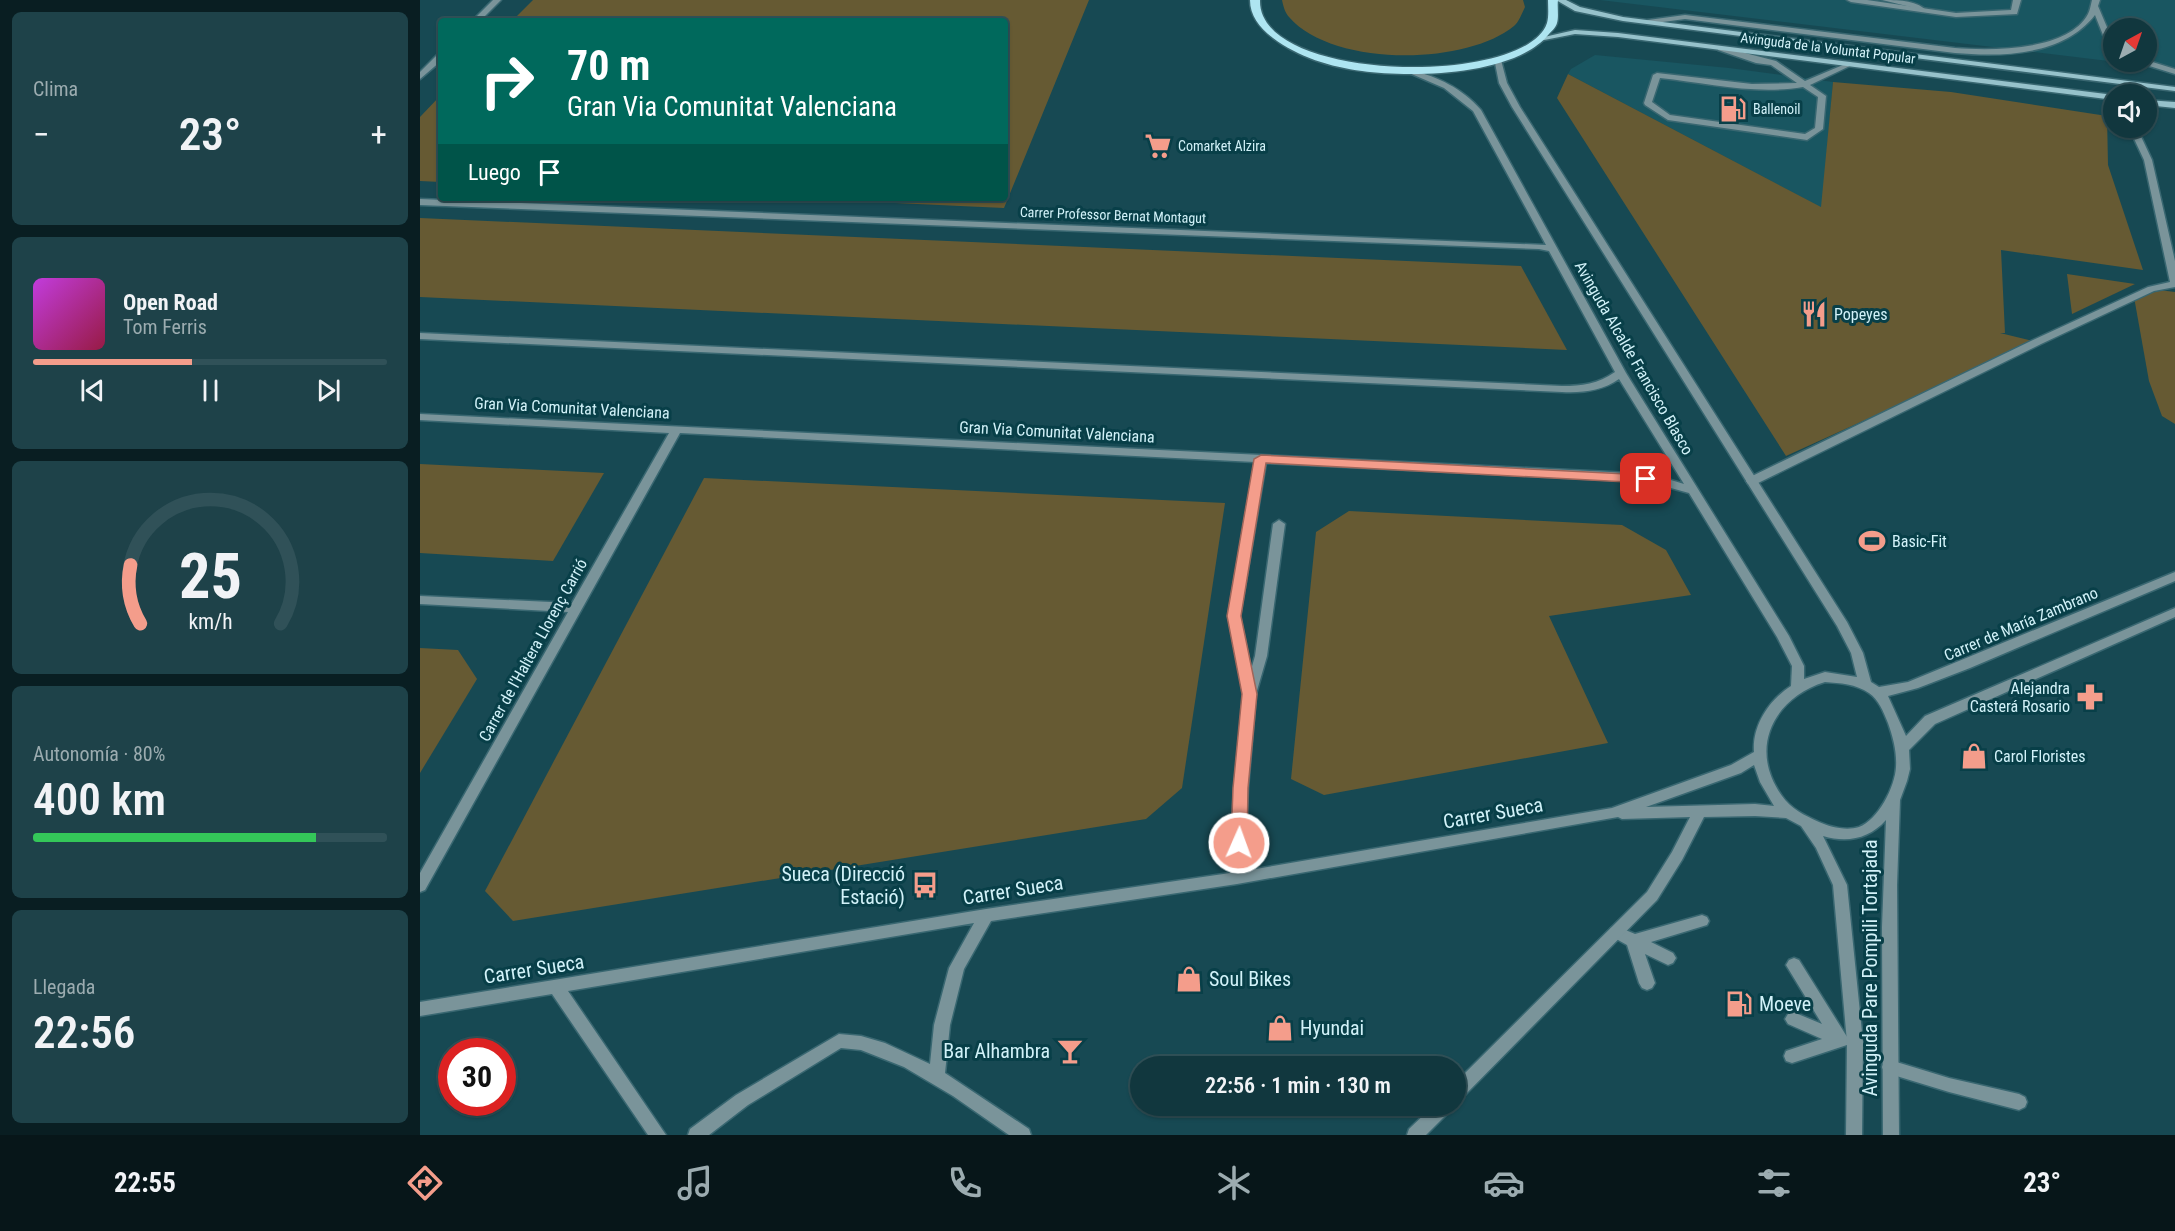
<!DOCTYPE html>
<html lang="es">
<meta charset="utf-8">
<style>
body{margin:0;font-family:"Roboto Condensed",sans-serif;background:#1e4249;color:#f1f3f6;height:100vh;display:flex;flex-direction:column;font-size:22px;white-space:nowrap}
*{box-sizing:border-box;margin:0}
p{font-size:20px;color:#9cacb0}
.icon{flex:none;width:33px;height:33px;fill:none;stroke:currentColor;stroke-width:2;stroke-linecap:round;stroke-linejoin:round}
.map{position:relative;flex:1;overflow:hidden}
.details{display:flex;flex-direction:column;gap:12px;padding:12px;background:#091e22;width:420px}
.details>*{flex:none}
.hud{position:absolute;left:18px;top:18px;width:570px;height:183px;border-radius:6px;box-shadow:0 2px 4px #0004,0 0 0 2px #305158;background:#00695c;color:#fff;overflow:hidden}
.needle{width:39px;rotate:40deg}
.controls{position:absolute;left:1683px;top:18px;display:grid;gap:12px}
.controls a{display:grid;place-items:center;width:54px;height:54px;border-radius:50%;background:#11373e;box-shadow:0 2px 4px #0004,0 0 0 2px #305158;font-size:30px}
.speed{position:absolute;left:18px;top:1038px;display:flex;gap:12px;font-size:30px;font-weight:700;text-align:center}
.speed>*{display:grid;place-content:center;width:78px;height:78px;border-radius:50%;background:#11373e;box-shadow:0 2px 4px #0004,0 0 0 2px #305158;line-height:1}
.speed .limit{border:9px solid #d22;background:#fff;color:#111}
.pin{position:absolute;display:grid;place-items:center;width:51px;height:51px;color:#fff;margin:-26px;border-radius:12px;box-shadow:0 3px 9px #0006}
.me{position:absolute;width:66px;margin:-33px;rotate:2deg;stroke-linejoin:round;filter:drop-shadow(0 0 4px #0008)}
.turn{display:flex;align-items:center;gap:21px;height:126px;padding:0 30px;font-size:27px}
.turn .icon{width:78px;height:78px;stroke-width:2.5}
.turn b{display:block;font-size:42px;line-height:51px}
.then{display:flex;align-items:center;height:57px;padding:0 30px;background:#0003;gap:12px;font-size:22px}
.big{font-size:45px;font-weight:600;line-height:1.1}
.details .widget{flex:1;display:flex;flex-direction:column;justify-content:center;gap:9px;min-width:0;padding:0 21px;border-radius:9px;background:#1e4249}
.details .dial{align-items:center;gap:0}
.dial svg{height:156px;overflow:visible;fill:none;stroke:#305158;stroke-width:7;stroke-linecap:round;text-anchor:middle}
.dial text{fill:#f1f3f6;stroke:none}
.song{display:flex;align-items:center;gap:18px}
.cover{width:72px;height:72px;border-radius:9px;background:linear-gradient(135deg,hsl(290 70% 55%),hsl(340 70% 35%))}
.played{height:6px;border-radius:3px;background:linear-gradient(90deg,#f49d8b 45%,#305158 45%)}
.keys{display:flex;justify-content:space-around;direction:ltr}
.heat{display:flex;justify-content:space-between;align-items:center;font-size:33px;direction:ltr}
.charge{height:9px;border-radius:4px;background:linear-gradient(90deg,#34c759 80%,#305158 0)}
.trip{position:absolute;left:710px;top:1056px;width:336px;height:60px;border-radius:30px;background:#11373e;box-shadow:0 2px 4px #0004,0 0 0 2px #305158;font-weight:600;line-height:60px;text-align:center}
.tabs{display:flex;height:96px;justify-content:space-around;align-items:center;background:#071619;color:#9cacb0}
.tabs .icon{width:42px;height:42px}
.tabs .on{color:#f49d8b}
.tabs b{font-size:27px;color:#f1f3f6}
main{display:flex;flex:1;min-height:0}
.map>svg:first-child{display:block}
.built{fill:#195661;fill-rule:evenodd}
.green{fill:#665a33}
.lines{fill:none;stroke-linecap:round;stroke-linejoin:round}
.service-casing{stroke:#396771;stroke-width:3}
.pedestrian-casing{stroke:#396771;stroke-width:3}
.minor-casing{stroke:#396771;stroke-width:3}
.secondary-casing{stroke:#396771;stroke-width:3}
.primary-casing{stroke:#396771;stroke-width:3}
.service{fill:#7a949a;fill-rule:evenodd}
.pedestrian{fill:#7a949a;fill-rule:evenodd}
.minor{fill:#7a949a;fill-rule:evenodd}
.secondary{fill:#97c2cb;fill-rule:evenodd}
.primary{fill:#aee5f1;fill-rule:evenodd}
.route{fill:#f49d8b;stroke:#9f665a;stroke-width:1.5}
.labels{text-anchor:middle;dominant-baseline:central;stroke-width:6;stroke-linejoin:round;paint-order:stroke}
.far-street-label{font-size:14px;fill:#d2f2f9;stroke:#083f48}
.far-poi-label{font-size:14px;fill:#d2f2f9;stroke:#083f48;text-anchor:start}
.poi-label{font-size:16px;fill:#d2f2f9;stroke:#083f48;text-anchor:start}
.street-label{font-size:16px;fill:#d2f2f9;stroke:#083f48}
.near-street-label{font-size:20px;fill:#d2f2f9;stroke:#083f48}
.near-poi-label{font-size:20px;fill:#d2f2f9;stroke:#083f48;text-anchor:start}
</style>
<main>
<section class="details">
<div class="widget"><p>Clima</p>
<div class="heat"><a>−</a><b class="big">23°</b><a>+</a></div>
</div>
<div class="widget">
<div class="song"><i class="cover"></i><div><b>Open Road</b><p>Tom Ferris</p></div></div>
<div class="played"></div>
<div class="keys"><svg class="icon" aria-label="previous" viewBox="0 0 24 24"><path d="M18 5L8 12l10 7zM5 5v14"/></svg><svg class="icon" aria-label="pause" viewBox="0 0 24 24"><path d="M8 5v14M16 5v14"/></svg><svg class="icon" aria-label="next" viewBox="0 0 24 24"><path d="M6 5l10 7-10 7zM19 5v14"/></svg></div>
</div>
<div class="widget dial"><svg viewBox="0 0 100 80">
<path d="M14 69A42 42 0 1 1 86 69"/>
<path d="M14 69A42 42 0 0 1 9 39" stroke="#f49d8b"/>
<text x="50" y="56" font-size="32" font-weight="700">25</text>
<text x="50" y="72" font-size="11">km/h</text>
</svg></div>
<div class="widget"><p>Autonomía · 80%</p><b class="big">400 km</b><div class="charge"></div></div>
<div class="widget"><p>Llegada</p><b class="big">22:56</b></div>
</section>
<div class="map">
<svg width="1755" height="1135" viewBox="0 0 1755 1135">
<rect width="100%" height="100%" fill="#174953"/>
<g class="built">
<path d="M1180,0H1755V69ZM1694,28H1726V62H1694Z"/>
<polygon points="1175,55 1309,68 1413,82 1402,208 1148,74 1151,69"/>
</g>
<g class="green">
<polygon points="113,0 669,0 584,208 366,198 585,198 585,21 92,21"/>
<path d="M862,0H1103L1105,7C1102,13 1099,22 1094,26C1045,66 912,67 869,17C865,13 863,5 862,0Z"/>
<polygon points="1148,74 1401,207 1413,82 1531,92 1687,116 1688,165 1723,270 1581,250 1585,333 1580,333 1617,342 1366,456 1137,98"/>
<polygon points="21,95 21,182 0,181 0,117"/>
<polygon points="0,218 1101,266 1147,350 0,297"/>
<polygon points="1647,274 1715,284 1652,314"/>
<polygon points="1731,289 1755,292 1755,424 1742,416 1729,381 1714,297"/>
<polygon points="0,464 184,473 133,561 0,553"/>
<polygon points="284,478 805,503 762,788 726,819 93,921 65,891"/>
<polygon points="929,511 1202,525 1246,550 1271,595 1129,616 1188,743 904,795 871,779 896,532"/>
<polygon points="0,648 38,650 57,679 0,773"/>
</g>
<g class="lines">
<g class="service-casing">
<g id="service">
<path d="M1462,0C1477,0 1495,0 1506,10L1502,12L1495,8Z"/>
<path d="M1298,46L1356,61L1385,81L1430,62L1434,64L1390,85L1406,96L1403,129L1387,140L1248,120L1225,105L1224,103L1233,75L1237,73L1332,84L1377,83L1351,65L1336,63L1298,50ZM1240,78C1287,83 1335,95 1383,87L1398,97L1395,128L1385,134L1250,115L1232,102Z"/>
<polygon points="859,520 865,524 847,656 836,694 835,697 825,697 824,694 835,656 853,524"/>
<polygon points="1282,915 1287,917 1289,921 1287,925 1231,942 1253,953 1256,958 1253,963 1248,965 1225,954 1235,983 1232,988 1227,990 1222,988 1219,983 1207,945 1191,936 1189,932 1191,928 1196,926 1215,934"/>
<polygon points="1374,958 1379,960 1429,1040 1427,1045 1372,1063 1366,1061 1364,1056 1366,1051 1402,1039 1368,1024 1365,1019 1368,1014 1373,1012 1402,1024 1366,965 1369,960"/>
<polygon points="1470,1060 1529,1078 1599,1094 1605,1097 1607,1102 1605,1107 1599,1110 1529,1092 1470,1074 1464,1072 1462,1067 1464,1062"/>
</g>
</g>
<g class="pedestrian-casing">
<polygon id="pedestrian" points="1709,128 1717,128 1732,160 1755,261 1755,287 1734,291 1621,344 1336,484 1328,484 1326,481 1328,478 1613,340 1728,287 1750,282 1724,160"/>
</g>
<g class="minor-casing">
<g id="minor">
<polygon points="73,0 81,0 60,21 52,21"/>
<polygon points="1427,0 1447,0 1536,13 1591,10 1593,0 1601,0 1597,14 1536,17 1431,2"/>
<path d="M1672,0H1680L1678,6L1689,32L1694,35V42L1683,35L1675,15C1643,56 1582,57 1535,53L1265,19L1228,24L1224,22L1228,20L1265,15L1535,48C1572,51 1648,51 1668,14C1670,10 1671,4 1672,0Z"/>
<polygon points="18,54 21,54 21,61 0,79 0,72"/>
<path d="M1074,58L1081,60L1087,83L1100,107L1427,622L1443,653L1451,682L1459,687L1488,682L1755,572V581L1550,668L1498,688L1468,696L1486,736L1505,716L1755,608V617L1515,724L1489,750L1490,769L1487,781L1480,800L1477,885L1479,1135H1463L1462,927L1466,820C1449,839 1427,843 1403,836L1427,885L1443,1042L1442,1135H1426L1427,1042L1413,885L1396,848L1381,826L1366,818L1335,816L1284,817L1262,860L1237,900L1041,1099L1035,1101V1083L1227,892L1252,852L1270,817L1202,819L1198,817L817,884L571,921L544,969L530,1025L525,1073L609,1129L611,1135H589L533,1096L484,1067L441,1050L421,1048L328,1105L289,1135H268L270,1129L316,1095L419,1034L441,1036L465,1043L510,1064L514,1025L529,968L554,923L148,991L246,1135H228L132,994L0,1016V1002L566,909L810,873L814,788L824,694L808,616L835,462L260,433L5,890L0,892V873L148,612L0,604V596L152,603L249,433L0,420V414L1210,473L1241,477L1264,484L1199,379C1182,391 1162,393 1142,392L0,339V333L1142,386C1162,386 1178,384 1195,372L1129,251L1119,249L0,205V199L1126,245L1053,111L1024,88L987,72L991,70C1018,77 1042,88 1061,110L1206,373L1369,636L1384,666V679L1405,672L1437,677L1431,653L1417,626L1092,107L1079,83ZM846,463L1210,481L1240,485L1269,493L1357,637L1372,666L1371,686C1349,700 1332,726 1334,752L1311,765L1192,808L824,871L828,788L836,694L820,616ZM1405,682C1420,683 1436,684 1449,693C1459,700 1463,711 1468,723C1473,737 1477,752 1476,767C1475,787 1458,820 1439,827C1426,831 1410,827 1399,822C1384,815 1371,809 1362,796C1328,749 1353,698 1405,682ZM1334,765L1340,782L1354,806L1335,804L1226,807L1321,773Z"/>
<polygon points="1726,60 1755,69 1755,74 1723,64 1722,62 1726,62"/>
<polygon points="1013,1106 1032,1106 1030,1111 1006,1135 987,1135 989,1129"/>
</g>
</g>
<g class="secondary-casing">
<g id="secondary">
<polygon points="1136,0 1146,0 1160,7 1203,17 1755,87 1755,91 1203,21 1155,11"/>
<polygon points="1155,30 1198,33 1694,95 1694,100 1198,37 1155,34 1119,41 1115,39"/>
<polygon points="1726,100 1755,102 1755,108 1726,105"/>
</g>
</g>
<g class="primary-casing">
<path id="primary" d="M830,0H840C837,83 1106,87 1127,23C1129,16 1128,7 1128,0H1138C1137,7 1139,16 1137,23C1136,27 1132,31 1129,34C1095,76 992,78 942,71C911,67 878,57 853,38C840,28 830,16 830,0Z"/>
</g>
<use href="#service" class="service"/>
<use href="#pedestrian" class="pedestrian"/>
<use href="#minor" class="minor"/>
<use href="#secondary" class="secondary"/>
<use href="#primary" class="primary"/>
</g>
<polygon class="route" points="841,455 1226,475 1232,479 1226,483 846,463 821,616 837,694 828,788 827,843 824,848 819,850 813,848 811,843 813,788 822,694 807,616 834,459"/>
<defs>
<g id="fuel-bare" transform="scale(2.07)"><path d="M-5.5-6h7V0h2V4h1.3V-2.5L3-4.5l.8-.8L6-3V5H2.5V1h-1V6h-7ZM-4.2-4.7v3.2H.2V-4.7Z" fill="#f49d8b" stroke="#083f48" stroke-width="2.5" paint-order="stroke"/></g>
<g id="supermarket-bare" transform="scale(2.07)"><path d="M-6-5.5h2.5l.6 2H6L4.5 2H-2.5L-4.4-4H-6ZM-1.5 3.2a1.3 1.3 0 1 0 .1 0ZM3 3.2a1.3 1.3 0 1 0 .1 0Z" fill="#f49d8b" stroke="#083f48" stroke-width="2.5" paint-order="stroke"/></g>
<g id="restaurant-bare" transform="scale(2.07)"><path d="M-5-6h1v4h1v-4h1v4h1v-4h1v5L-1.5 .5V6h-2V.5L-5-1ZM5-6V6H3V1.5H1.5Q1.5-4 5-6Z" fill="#f49d8b" stroke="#083f48" stroke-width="2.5" paint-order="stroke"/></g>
<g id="stadium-bare" transform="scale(2.07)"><path d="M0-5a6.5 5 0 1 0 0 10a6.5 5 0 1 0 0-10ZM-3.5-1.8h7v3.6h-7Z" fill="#f49d8b" stroke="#083f48" stroke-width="2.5" paint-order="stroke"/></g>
<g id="pharmacy-bare" transform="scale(2.07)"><path d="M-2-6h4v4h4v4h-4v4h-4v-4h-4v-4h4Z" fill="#f49d8b" stroke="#083f48" stroke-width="2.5" paint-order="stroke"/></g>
<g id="shop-bare" transform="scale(2.07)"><path d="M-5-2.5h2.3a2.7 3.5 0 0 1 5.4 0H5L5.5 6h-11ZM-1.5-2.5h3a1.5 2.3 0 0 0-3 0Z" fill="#f49d8b" stroke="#083f48" stroke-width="2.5" paint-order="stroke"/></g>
<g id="bus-bare" transform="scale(2.07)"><path d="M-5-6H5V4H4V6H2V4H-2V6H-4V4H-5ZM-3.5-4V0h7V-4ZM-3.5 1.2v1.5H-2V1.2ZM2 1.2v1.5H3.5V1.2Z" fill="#f49d8b" stroke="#083f48" stroke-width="2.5" paint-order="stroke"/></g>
<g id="bar-bare" transform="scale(2.07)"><path d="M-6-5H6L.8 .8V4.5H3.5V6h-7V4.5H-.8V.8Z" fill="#f49d8b" stroke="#083f48" stroke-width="2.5" paint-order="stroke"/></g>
</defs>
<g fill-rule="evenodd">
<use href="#fuel-bare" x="1313" y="109"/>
<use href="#supermarket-bare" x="738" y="146"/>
<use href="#restaurant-bare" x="1394" y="314"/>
<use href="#stadium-bare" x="1452" y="541"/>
<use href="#pharmacy-bare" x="1670" y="697"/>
<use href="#shop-bare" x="1554" y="756"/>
<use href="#bus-bare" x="505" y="885"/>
<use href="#shop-bare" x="769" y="979"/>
<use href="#fuel-bare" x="1319" y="1004"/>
<use href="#shop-bare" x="860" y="1028"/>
<use href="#bar-bare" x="650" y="1051"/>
</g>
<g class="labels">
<g class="far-street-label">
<text transform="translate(1408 48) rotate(7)">Avinguda de la Voluntat Popular</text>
<text transform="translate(693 215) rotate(2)">Carrer Professor Bernat Montagut</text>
</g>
<g class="far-poi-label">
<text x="1333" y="109">Ballenoil</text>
<text x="758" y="146">Comarket Alzira</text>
</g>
<g class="poi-label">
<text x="1414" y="314">Popeyes</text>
<text x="1472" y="541">Basic-Fit</text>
<text x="1650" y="688" text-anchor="end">Alejandra<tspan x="1650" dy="18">Casterá Rosario</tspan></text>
<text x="1574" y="756">Carol Floristes</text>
</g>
<g class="street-label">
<text transform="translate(1214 358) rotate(60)">Avinguda Alcalde Francisco Blasco</text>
<text transform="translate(152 408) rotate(3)">Gran Via Comunitat Valenciana</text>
<text transform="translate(637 432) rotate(3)">Gran Via Comunitat Valenciana</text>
<text transform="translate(1601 624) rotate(-23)">Carrer de María Zambrano</text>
<text transform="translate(113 650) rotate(-61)">Carrer de l'Haltera Llorenç Carrió</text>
</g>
<g class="near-street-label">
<text transform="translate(1073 813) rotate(-10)">Carrer Sueca</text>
<text transform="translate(593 890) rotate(-9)">Carrer Sueca</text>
<text transform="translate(1450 968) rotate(-90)">Avinguda Pare Pompili Tortajada</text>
<text transform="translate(114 969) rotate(-9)">Carrer Sueca</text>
</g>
<g class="near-poi-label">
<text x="485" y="874" text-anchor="end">Sueca (Direcció<tspan x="485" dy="23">Estació)</tspan></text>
<text x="789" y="979">Soul Bikes</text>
<text x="1339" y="1004">Moeve</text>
<text x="880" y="1028">Hyundai</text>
<text x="630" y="1051" text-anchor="end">Bar Alhambra</text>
</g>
</g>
</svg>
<div class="controls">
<a><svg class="needle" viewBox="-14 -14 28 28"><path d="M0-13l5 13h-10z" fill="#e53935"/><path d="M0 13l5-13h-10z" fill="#9cacb0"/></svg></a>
<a><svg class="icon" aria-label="sound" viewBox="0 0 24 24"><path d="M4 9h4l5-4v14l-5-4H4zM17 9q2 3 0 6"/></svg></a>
</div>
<div class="speed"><div class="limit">30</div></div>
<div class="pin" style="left:1226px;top:479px;background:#d93025"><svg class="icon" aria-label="arrive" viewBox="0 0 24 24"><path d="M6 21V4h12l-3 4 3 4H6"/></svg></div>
<svg class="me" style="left:819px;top:843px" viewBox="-20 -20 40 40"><circle r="17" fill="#f49d8b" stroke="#fff" stroke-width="3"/><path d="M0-11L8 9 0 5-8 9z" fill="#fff"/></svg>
<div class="trip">22:56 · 1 min · 130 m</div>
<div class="hud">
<div class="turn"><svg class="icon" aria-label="right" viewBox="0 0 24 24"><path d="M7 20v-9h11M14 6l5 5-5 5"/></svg><div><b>70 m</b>Gran Via Comunitat Valenciana</div></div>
<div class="then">Luego<svg class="icon" aria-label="arrive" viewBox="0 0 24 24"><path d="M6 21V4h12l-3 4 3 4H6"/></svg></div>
</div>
</div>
</main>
<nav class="tabs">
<b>22:55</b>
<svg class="icon on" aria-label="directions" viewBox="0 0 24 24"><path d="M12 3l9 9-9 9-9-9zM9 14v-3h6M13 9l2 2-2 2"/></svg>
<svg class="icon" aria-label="music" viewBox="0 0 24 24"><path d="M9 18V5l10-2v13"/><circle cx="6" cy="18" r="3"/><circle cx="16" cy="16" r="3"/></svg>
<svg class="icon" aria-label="phone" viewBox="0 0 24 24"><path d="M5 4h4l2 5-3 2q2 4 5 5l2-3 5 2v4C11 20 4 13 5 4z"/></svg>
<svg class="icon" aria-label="climate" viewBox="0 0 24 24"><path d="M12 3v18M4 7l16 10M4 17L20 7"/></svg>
<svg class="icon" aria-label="car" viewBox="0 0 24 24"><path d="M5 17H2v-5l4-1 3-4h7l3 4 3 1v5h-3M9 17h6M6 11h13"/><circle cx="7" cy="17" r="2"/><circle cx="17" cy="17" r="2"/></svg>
<svg class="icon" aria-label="filters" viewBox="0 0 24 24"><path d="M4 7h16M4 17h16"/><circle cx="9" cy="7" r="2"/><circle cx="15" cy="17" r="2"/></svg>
<b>23°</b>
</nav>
